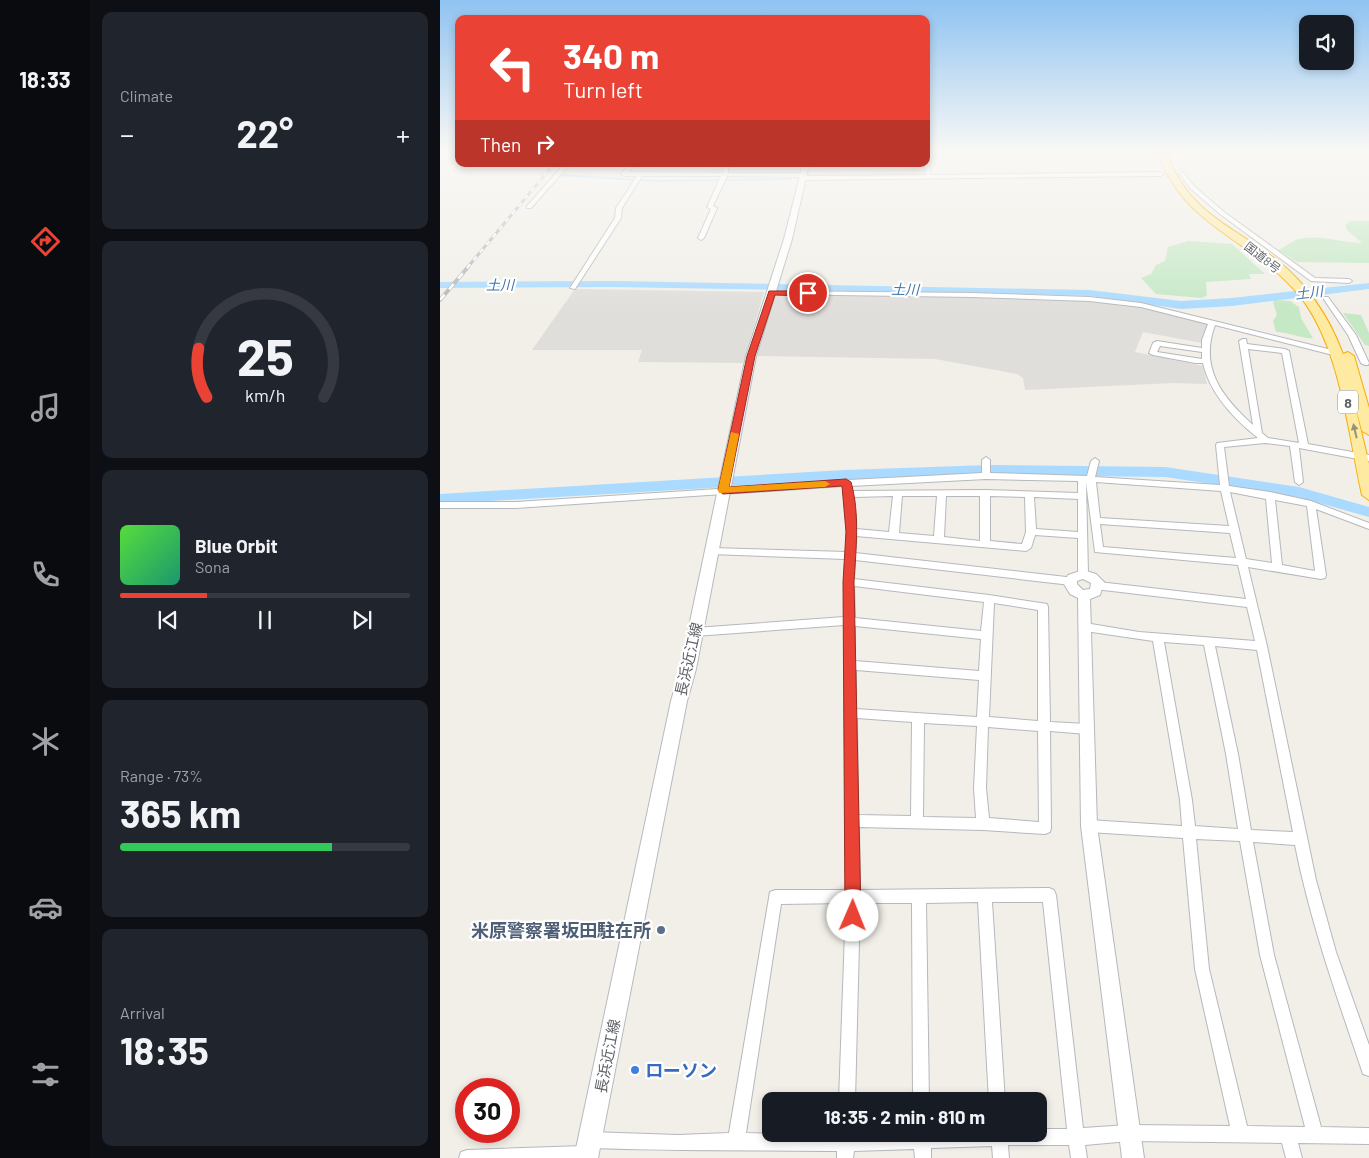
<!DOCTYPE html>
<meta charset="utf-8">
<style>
body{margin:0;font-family:Barlow,"Noto Sans JP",sans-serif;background:#20242c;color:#f1f3f6;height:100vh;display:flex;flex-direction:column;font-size:19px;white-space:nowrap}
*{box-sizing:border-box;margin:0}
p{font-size:16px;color:#9ea1a6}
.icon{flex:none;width:28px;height:28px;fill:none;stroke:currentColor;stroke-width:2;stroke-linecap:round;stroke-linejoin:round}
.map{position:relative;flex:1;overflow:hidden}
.details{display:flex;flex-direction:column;gap:12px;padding:12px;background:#0d0f14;width:350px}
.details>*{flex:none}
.top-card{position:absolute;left:15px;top:15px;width:475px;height:152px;border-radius:10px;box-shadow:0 2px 8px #0003;background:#ea4335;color:#fff;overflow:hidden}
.fabs{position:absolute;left:859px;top:15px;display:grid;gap:10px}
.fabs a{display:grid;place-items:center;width:55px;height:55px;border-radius:10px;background:#171b24;box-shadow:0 2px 8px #0003;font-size:25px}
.speed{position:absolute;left:15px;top:1078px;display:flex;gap:10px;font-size:25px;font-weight:700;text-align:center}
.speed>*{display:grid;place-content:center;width:65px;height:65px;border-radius:50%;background:#171b24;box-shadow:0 2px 8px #0003;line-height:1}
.speed .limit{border:8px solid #d22;background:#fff;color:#111}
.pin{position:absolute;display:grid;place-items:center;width:42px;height:42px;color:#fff;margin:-21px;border:2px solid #fff;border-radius:50%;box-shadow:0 1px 5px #0007}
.me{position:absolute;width:55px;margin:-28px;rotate:1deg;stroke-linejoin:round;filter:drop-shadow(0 0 4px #0008)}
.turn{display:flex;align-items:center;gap:18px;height:105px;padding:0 25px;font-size:22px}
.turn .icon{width:65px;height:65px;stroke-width:2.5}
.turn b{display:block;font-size:35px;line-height:42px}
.then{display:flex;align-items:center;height:48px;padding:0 25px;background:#0003;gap:10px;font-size:19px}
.big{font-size:38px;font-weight:700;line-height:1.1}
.details .widget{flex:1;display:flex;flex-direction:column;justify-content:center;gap:8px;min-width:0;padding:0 18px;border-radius:10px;background:#20242c}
.details .dial{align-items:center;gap:0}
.dial svg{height:130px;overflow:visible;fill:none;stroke:#363941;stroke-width:7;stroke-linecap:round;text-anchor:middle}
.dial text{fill:#f1f3f6;stroke:none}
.song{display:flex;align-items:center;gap:15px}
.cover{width:60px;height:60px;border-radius:8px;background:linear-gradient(135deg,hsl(110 70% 55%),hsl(160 70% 35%))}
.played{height:5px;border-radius:2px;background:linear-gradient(90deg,#ea4335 30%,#363941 30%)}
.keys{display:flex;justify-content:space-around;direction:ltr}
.heat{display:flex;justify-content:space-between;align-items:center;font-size:28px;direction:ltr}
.charge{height:8px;border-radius:4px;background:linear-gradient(90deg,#34c759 73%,#363941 0)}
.trip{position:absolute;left:322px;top:1092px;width:285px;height:50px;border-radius:10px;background:#171b24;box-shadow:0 2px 8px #0003;font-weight:700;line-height:50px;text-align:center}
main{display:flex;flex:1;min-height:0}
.tabs{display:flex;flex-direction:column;width:90px;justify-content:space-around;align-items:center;background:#090b0e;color:#9ea1a6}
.tabs .icon{width:35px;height:35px}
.tabs .on{color:#ea4335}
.tabs b{font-size:22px;color:#f1f3f6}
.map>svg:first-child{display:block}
.industrial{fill:#e0deda}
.green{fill:#c5e8c5}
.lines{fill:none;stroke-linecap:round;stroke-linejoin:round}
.stream{stroke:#aadaff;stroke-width:2}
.river{fill:#aadaff;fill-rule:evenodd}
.minor-casing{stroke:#b5b8bc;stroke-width:2}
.tertiary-casing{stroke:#b5b8bc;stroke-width:2}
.secondary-casing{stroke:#b6babf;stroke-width:2}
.trunk-casing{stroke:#f9ab00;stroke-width:2}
.minor{fill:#fff;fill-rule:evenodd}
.tertiary{fill:#fff;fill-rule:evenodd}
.secondary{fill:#fff;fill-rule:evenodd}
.trunk{fill:#feeaa1;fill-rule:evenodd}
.rail-far1-casing{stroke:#b6b7b8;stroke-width:3}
.rail-casing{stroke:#b6b7b8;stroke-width:4}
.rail-far1{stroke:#fff;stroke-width:2;stroke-dasharray:5;stroke-linecap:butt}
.rail{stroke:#fff;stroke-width:2.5;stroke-dasharray:7;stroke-linecap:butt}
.oneway{fill:#97927c}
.route{fill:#ea4335;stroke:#982c22}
.slow{fill:#f59e0b}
.service-dot{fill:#5c6f8a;stroke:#fff;stroke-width:2}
.shop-dot{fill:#3f7fe0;stroke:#fff;stroke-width:2}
.labels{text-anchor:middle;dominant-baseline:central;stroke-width:4.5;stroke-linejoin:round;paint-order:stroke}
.far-street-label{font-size:12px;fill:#5f6368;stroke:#fff}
.far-water-label{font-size:14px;font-style:italic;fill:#4174aa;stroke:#fff}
.shield{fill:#fff;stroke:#8f9295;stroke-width:1}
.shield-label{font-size:14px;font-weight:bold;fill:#5f6368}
.street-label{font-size:15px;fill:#5f6368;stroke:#fff}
.near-service-label{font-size:18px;font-weight:bold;fill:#4e5e75;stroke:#fff;text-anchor:end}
.near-shop-label{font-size:18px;font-weight:bold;fill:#366cbe;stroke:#fff;text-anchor:start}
</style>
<main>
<nav class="tabs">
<b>18:33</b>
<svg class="icon on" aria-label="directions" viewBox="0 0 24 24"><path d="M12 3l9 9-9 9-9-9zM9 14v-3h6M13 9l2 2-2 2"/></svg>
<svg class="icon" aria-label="music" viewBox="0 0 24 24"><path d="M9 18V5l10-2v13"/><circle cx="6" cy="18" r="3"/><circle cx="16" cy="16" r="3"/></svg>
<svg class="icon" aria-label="phone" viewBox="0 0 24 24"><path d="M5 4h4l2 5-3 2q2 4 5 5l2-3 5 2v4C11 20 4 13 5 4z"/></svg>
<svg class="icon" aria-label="climate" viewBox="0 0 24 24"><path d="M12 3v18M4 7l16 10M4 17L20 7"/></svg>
<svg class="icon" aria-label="car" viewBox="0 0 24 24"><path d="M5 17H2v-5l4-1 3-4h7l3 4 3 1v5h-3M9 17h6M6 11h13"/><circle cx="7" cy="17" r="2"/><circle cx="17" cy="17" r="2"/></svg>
<svg class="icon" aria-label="filters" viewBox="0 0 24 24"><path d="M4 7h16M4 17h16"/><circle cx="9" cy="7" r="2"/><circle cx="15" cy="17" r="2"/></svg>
</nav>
<section class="details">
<div class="widget"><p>Climate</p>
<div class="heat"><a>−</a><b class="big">22°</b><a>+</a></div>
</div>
<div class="widget dial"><svg viewBox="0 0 100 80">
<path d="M14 69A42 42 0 1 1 86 69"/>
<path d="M14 69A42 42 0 0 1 9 39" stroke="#ea4335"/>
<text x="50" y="56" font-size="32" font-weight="700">25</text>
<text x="50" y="72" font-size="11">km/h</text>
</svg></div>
<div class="widget">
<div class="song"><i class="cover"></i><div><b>Blue Orbit</b><p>Sona</p></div></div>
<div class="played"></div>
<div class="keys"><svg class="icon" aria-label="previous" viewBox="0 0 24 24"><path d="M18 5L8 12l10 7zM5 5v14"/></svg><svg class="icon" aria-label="pause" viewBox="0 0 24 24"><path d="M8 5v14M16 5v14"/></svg><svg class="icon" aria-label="next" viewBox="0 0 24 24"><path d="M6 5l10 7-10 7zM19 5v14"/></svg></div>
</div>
<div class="widget"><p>Range · 73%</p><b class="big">365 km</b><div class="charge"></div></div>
<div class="widget"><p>Arrival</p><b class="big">18:35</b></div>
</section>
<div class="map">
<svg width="929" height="1158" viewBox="0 0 929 1158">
<rect width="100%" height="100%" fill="#f1efe8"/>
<g class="industrial">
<polygon points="135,289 324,292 303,363 198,362 202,350 92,350"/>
<polygon points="333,294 576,298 647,300 700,307 767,323 762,343 703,332 695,352 763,366 767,384 734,383 585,390 583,378 577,374 495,359 317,356"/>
</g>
<g class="green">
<path d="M910,221H929V263L857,262L838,250C847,247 852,240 859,239C881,234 901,243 922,243L906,229V224Z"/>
<polygon points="748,241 792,244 825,274 809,274 811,279 766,282 767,295 762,298 716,294 701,278 711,274 716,265 725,261 728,247"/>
<path d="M835,300L850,301L859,307L861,318L873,338C866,340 848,332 836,332L833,321L837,315L833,302Z"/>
<polygon points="903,313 921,315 929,333 929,346 925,345"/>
</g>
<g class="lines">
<polyline class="stream" points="118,175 217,181 350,179"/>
<g class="river">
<polygon points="172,281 650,290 741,301 792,298 929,283 929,289 792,306 741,309 650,296 580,294 172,287 0,288 0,282"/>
<polygon points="550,465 725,467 859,487 929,507 929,517 858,497 725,477 550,475 404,480 0,504 0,494 404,470"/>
</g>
<g class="minor-casing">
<g id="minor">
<polygon points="486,162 489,163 491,175 721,172 724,174 721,176 362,180 359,178 361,177 287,176 273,206 277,208 264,238 261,240 258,238 271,209 267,207 281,176 202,176 182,208 181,218 135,289 130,288 175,218 176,208 197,176 184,176 181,174 190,164 195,164 188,172 283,173 283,164 288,164 288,173 363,173 366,175 364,176 486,175 484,164 486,164"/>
<polygon points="124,164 130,164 91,208 87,208 87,206"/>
<polygon points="743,172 754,186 784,212 875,278 909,279 912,281 909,283 871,281 780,214 750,188 740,174"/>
<path d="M331,291L532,293L649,297L701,303L900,352V356H897L775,325C759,368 782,397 813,425L799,341L803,339H806L807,344L845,349L849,351L868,444L929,455V461L859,448L863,482L859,485L855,482L850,446L825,443L784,447L789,486L830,492L871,501L929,523V529L876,509L886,575L885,578L881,579L808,567L827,646L876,880L896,952L929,1045V1076L923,1074L921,1068C896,994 870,921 855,845L813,842L834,955L881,1127L929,1128V1144L858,1143L862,1158H846L842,1143L689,1141L645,1145L647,1158H631L629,1145H568L569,1158H553L552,1146L491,1148V1158H475L474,1149L414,1151L413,1158H397V1151C316,1150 234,1151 153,1148L155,1154L154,1158H19L21,1152L27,1150L144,1146L142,1140L144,1134L150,1132L238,1135L289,1133L330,892L335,890H406L404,625L255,636L251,635L250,632L251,629L255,628L404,617L405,559L271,554L266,551L271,548L406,552L407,519L403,486L76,508H0V502H76L402,481L406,479L409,480L542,473V460L546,457L550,460V473L647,476L651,461L655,458L659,461L655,477L780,485L776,445L777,443L818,438C794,419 770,394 763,363H755L713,355L709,353L713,343L717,341L762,348V340L768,324L701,307L649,301L532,297L329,294L328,293ZM720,346L762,352V359L717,352ZM808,349L842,353L859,443L828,438L822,433ZM546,479L638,481V493L545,490L412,491L411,486ZM646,482L655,552L798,565L806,599L659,582L655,583L654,586L655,589L807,607L815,641L699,632L645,623L641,624L640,627L641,630L645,631L713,641L740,800L742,826L649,820L644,822L643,826L644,830L649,832L743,838L755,969L790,1126L689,1125L643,1128L616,895L614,890L609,888L420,890L419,827L543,830L605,834L610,832L611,828L610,731L647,734L651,733L653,729L651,725L647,724L610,722L608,607L607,604L549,595L414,579L415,560L631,585L636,581L635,578L415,553L416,536L586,551L591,548L595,535L638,538V574L643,578L648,574ZM656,482L781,491L789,526L660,518ZM790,492L826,499L832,563L806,559ZM453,496L449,532L416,529L414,497ZM462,496H497L494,536L459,533ZM506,496H540V541L504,537ZM550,496L585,497L586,532L582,544L550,541ZM594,497L638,499V532L596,529ZM835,500L867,506L875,571L842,565ZM660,524L790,533L796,558L663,547ZM414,586L544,602L541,631L415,618ZM554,603L598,610V721L549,717ZM415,626L541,639L539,671L415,661ZM724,642L764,645L786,754L798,829L755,826L752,800ZM775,646L817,650L853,832L811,830L798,754ZM416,670L539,680L537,717L416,709ZM417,718L472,722L471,816L418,815ZM484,723L537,726L534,788L536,818L483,817ZM548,727L598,731L599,822L549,818L546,788ZM756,839L800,841L820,955L865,1127L807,1126L769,969ZM538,902L549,1101H565L552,902H603L627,1129H599V1134L398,1135L306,1133L341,904L406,903L399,1101H415L420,903H472L473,1101H489L486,903Z"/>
<polygon points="884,297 888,297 916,335 929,363 928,365 925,365 921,363 908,335 883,298"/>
</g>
</g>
<g class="tertiary-casing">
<path id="tertiary" d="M643,570L656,574L664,582L660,595L650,599L657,826L704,1158H682L641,826L638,598L630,594L624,584L628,575ZM643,579L651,583L650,589L643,590L637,584V581Z"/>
</g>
<g class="secondary-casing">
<polygon id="secondary" points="363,164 369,164 352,239 316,356 256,669 247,701 158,1158 134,1158 231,701 240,669 306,356 344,239"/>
</g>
<g class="trunk-casing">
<path id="trunk" d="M718,152H726C749,214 790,224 838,261C868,285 890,319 903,354L908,352L914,356L929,408V435L922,431L913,398L929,464V500L922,495C908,432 900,345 859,295C813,239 742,227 718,152Z"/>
</g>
<use href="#minor" class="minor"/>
<use href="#tertiary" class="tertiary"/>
<use href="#secondary" class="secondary"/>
<use href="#trunk" class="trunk"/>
<g class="rail-far1-casing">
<polyline id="rail-far1" points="27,268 114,164"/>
</g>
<g class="rail-casing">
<polyline id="rail" points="0,300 28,267"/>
</g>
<use href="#rail-far1" class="rail-far1"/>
<use href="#rail" class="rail"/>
</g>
<defs><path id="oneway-solid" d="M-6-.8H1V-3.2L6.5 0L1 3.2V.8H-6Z" transform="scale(1.25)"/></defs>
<use class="oneway" href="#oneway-solid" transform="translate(915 431) rotate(-103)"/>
<linearGradient id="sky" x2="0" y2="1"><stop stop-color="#8fc3f1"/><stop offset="0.48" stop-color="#f9f8f5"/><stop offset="1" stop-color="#f9f8f5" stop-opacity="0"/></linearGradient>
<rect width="929" height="314" fill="url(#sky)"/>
<path class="route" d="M329,291H368L372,293L368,296L335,295L315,356L289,487L406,479L411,482C420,514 416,549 414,582L421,916L418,921L413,923L407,921L405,916L403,582L406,532L402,486L283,494L278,490L307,356Z"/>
<polygon class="slow" points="291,432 299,434 289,487 385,481 390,484 385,487 279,493 278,490"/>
<circle class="service-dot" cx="221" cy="930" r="5"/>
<circle class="shop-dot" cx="195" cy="1070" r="5"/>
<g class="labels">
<g class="far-street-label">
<text transform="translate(823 257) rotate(38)">国道8号</text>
</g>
<g class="far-water-label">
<text x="60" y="284">土川</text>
<text transform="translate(465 289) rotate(1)">土川</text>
<text transform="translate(869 292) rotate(-6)">土川</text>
</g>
<rect class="shield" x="898" y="390.5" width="20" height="23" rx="4"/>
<g class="shield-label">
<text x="908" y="402">8</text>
</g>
<g class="street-label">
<text transform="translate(248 659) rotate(-77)">長浜近江線</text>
<text transform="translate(167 1056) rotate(-79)">長浜近江線</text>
</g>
<g class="near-service-label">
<text x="211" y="930">米原警察署坂田駐在所</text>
</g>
<g class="near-shop-label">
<text x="205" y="1070">ローソン</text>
</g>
</g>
</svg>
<div class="fabs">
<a><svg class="icon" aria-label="sound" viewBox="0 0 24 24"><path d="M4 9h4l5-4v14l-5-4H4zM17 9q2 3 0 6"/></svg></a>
</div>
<div class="speed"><div class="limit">30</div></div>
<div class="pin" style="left:368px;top:293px;background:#d93025"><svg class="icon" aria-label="arrive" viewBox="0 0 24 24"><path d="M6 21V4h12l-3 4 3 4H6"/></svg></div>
<svg class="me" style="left:413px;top:916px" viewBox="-20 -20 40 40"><circle r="19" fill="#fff"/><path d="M0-13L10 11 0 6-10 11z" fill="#ea4335"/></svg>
<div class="trip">18:35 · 2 min · 810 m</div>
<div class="top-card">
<div class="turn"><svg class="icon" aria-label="left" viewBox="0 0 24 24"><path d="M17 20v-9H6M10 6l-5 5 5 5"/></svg><div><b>340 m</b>Turn left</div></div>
<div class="then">Then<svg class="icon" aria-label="right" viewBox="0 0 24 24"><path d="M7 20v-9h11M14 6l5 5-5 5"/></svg></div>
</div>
</div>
</main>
